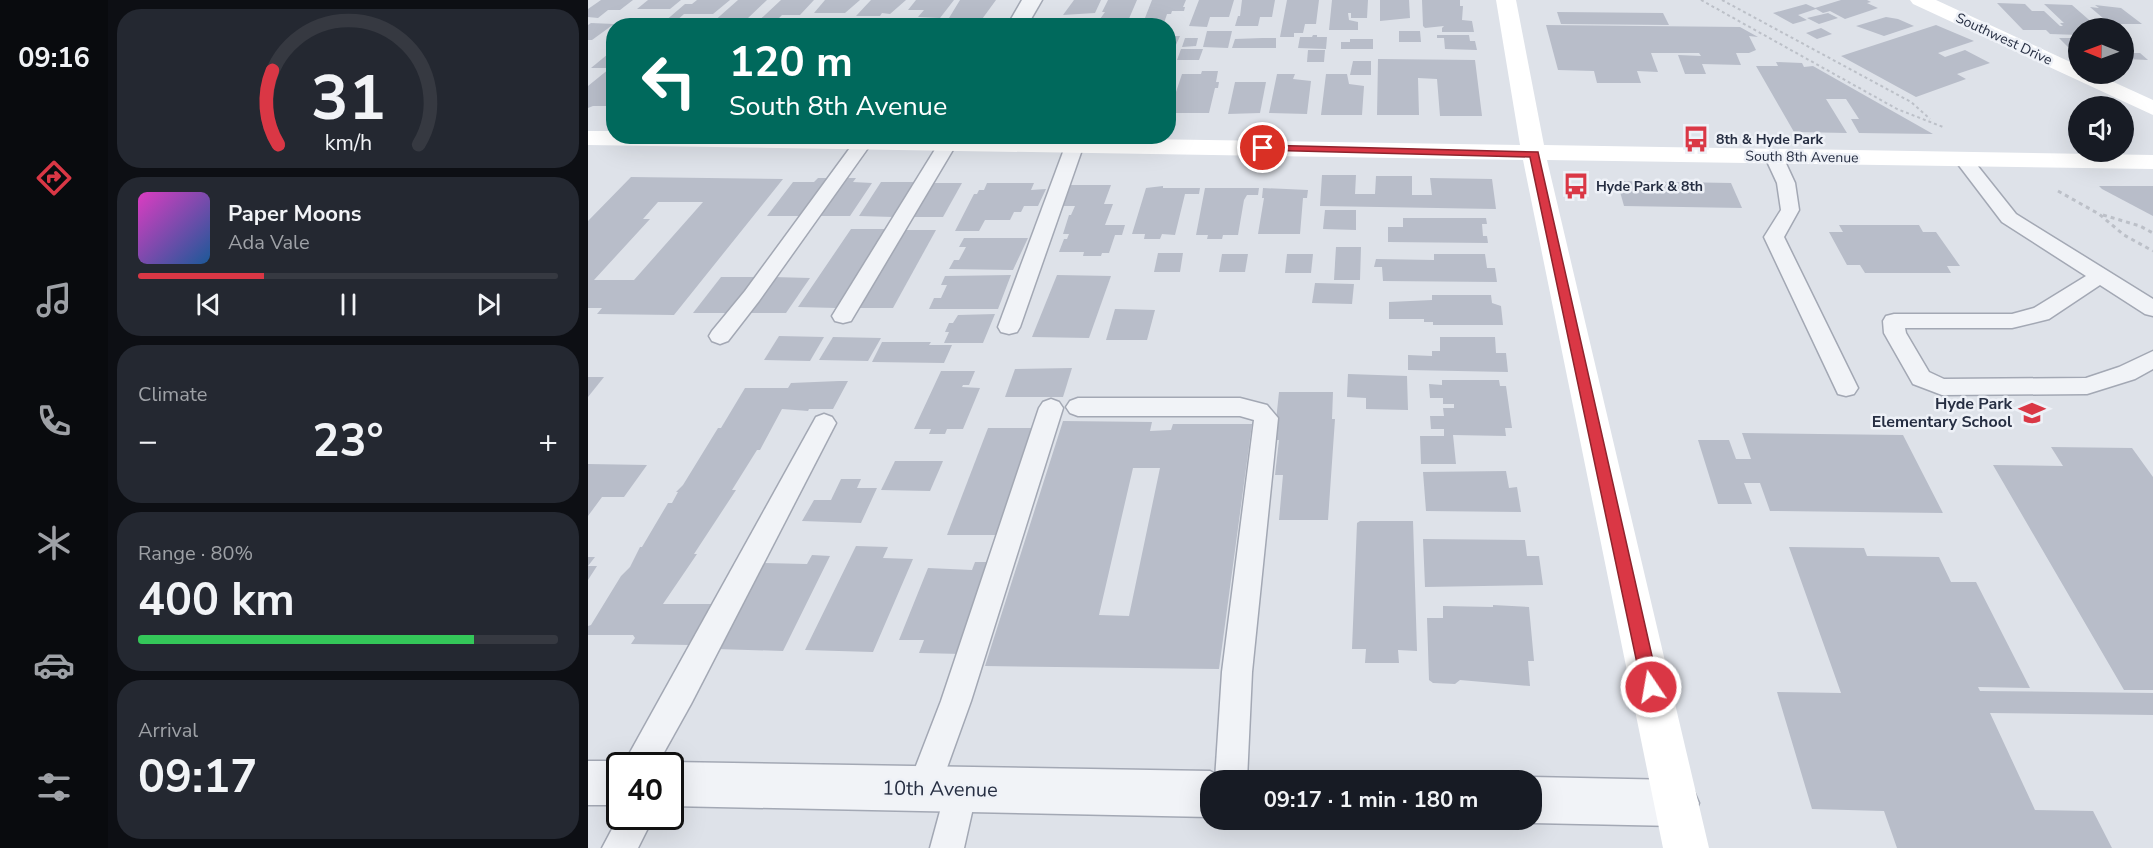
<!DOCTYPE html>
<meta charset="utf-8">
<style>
body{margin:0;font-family:"Nunito Sans",sans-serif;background:#242831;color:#f1f3f6;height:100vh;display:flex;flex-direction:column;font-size:22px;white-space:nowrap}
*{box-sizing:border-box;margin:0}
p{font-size:20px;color:#9ea1a6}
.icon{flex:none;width:33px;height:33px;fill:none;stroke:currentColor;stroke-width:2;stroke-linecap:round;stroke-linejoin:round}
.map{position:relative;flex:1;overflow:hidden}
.details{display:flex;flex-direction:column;gap:9px;padding:9px;background:#0d0f14;width:480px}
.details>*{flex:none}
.top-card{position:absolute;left:18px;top:18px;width:570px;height:126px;border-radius:24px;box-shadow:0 6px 24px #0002;background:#00695c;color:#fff;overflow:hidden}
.needle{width:39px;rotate:271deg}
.tools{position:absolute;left:1480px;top:18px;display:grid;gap:12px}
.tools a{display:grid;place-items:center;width:66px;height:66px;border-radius:50%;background:#171b24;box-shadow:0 6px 24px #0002;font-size:30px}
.speed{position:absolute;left:18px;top:752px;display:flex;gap:12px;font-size:30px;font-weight:700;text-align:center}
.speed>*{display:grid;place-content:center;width:78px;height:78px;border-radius:50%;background:#171b24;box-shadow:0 6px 24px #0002;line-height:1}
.speed .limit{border:3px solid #111;border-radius:9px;background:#fff;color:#111}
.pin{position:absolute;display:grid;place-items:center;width:51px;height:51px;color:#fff;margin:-26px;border:3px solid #fff;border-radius:50%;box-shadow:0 2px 6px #0007}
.me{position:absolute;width:66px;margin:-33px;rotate:348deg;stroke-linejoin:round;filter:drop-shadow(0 0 4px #0008)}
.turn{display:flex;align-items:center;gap:21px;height:126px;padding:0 24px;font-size:27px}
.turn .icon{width:78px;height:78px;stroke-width:2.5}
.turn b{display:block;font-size:42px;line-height:51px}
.big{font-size:45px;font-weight:700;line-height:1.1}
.details .card{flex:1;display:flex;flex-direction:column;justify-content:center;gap:9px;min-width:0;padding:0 21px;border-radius:24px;background:#242831}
.details .dial{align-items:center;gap:0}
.dial svg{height:156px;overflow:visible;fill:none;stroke:#363941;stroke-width:7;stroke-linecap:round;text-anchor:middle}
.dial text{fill:#f1f3f6;stroke:none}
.song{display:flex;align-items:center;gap:18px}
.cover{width:72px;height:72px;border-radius:9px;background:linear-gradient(135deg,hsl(310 70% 55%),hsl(210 70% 35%))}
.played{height:6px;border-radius:3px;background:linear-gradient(90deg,#da3745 30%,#363941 30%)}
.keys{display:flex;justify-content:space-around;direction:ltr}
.heat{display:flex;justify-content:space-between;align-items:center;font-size:33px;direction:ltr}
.charge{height:9px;border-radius:4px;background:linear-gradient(90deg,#34c759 80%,#363941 0)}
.trip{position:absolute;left:612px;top:770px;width:342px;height:60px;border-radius:24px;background:#171b24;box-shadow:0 6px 24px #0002;font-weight:700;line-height:60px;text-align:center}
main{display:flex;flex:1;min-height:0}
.tab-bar{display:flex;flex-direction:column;width:108px;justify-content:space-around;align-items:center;background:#090b0e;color:#9ea1a6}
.tab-bar .icon{width:42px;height:42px}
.tab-bar .current{color:#da3745}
.tab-bar b{font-size:27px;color:#f1f3f6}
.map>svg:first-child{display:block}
.building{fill:#b8bdc9;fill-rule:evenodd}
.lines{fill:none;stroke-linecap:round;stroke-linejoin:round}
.lane-casing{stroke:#a3a8b4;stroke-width:3}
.street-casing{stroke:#a3a8b4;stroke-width:3}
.path-far1{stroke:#bcc0c8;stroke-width:2;stroke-dasharray:3 3;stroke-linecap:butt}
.path{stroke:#bcc0c8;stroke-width:3;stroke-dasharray:4 4;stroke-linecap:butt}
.lane{fill:#f1f3f7;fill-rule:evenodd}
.street{fill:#f1f3f7;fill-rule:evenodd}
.secondary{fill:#fff;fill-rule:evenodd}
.route{fill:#da3745;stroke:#8e242d;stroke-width:1.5}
.labels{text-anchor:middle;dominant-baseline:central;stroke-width:5;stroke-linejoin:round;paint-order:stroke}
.far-street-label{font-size:14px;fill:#262e42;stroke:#eef1f7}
.far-poi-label{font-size:14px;font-weight:bold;fill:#262e42;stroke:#eef1f7;text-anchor:start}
.poi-label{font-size:16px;font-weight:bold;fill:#262e42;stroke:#eef1f7;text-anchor:end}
.near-street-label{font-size:20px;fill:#262e42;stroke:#eef1f7}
</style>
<main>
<nav class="tab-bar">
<b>09:16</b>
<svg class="icon current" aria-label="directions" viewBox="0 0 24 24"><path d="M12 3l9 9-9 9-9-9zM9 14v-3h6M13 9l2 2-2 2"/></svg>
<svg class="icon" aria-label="music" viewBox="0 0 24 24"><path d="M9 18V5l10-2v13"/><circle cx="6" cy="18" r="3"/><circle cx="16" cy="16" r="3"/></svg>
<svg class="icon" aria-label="phone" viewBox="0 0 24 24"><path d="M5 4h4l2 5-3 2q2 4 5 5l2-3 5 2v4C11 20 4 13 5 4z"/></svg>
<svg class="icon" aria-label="climate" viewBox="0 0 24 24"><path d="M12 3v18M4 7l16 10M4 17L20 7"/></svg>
<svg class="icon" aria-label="car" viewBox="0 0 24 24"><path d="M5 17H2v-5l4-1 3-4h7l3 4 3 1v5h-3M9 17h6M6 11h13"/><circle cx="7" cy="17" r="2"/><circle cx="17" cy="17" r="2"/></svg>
<svg class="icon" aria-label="filters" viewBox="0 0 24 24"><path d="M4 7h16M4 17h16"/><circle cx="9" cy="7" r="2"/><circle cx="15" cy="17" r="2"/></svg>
</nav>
<section class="details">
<div class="card dial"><svg viewBox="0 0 100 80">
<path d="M14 69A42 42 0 1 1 86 69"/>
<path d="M14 69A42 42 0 0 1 11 31" stroke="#da3745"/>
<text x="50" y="56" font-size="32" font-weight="700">31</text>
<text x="50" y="72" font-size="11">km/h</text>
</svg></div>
<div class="card">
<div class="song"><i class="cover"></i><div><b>Paper Moons</b><p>Ada Vale</p></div></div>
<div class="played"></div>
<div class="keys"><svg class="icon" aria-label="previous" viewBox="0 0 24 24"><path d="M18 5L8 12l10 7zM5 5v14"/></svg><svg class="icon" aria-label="pause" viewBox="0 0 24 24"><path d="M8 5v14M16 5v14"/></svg><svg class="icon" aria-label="next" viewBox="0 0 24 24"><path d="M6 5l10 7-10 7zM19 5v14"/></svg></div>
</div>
<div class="card"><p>Climate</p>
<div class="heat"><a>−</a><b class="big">23°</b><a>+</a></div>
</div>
<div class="card"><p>Range · 80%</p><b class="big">400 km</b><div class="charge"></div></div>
<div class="card"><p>Arrival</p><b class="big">09:17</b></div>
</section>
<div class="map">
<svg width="1565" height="848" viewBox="0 0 1565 848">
<rect width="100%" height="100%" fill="#dee2e9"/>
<g class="building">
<polygon points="13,0 45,0 32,10 20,10 10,18 0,17 0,9"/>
<polygon points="60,0 93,0 82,9 49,9"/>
<polygon points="109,0 142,0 125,14 96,14 87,22 76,22 97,4 104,4"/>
<polygon points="150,0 179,0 159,19 146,19 142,23 124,23"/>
<polygon points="193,0 226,0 212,15 194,15 185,24 165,26"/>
<polygon points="237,0 272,0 257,13 226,13"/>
<polygon points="283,0 318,0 302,14 294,13 292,16 268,16"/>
<polygon points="328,0 366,0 352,18 330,17 336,10 320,10"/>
<polygon points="372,0 408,0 389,26 350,26 356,18 361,18"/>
<polygon points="486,0 513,0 507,13 475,15"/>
<polygon points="520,0 549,0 540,21 534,21 534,25 507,26 517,12 514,12"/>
<polygon points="564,0 598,0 595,7 597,7 596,11 584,11 583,14 579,14 576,23 555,23"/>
<polygon points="611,0 646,0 641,17 622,17 619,27 601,26"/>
<polygon points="654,0 687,0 684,17 672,17 670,26 647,26 650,16 652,16"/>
<polygon points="699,0 731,0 728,24 717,24 715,33 706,33 706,37 692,37"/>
<polygon points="744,0 780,0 779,18 763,18 763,13 760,13 761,20 770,22 770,30 741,30"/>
<polygon points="792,0 821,0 822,18 792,21"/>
<polygon points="834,0 872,0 872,6 875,6 874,20 884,21 886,32 854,32 854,28 856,26 837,28 835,26"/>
<polygon points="1253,0 1279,0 1283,2 1279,3 1290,8 1257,19 1242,11 1235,13 1228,9 1210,15 1219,20 1205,24 1185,13 1218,4 1227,8"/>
<polygon points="1409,3 1437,4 1444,11 1456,11 1472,26 1475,26 1472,23 1476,23 1456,4 1484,5 1508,26 1520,26 1522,28 1491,28 1491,35 1462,34 1458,30 1435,30"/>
<polygon points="1507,5 1533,8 1554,24 1522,24 1502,7 1511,8"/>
<polygon points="969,12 1075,13 1081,25 973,24"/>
<polygon points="1240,13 1250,18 1231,24 1219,18"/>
<polygon points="1298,17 1310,19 1326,26 1296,36 1268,26"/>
<polygon points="3,23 26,24 4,40 0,40 0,25"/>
<polygon points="958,25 1152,27 1170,37 1161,36 1168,50 1161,53 1148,53 1153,65 1114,64 1118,74 1097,74 1090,55 1113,56 1111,53 1063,53 1070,72 1049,71 1053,83 1009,83 1006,71 970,70"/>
<polygon points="1348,25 1386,41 1350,53 1357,57 1377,50 1402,63 1369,74 1378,79 1328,97 1253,56"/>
<polygon points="1233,28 1244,34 1229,39 1218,33"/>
<polygon points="619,31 644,31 640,48 615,47"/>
<polygon points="811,31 832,31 833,42 811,42"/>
<polygon points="725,35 729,35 729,37 739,37 738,49 710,48 712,37 724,37"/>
<polygon points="849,35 881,35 882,41 887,41 889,50 857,49 856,38 849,38"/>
<polygon points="580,36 592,36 587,47 580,47"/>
<polygon points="597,38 610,38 608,46 594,47"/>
<polygon points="674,38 688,38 688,48 644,48 647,39"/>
<polygon points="1471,38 1491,38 1491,52 1486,47 1480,47"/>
<polygon points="762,39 785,39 785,49 753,49 753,42 762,42"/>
<polygon points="593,49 615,49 611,60 589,60"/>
<polygon points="720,50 737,50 736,62 719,62"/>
<polygon points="1536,53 1552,53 1560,60 1536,59"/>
<polygon points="20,54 26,54 26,61 18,68 3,68"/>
<polygon points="790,59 887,60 894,116 852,116 849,79 830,78 831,115 789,115"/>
<polygon points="765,61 783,61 783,75 762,75"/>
<polygon points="1188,62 1214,63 1216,67 1225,66 1345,134 1271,133 1263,119 1271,119 1258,99 1238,99 1259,133 1206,132 1168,66 1190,66"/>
<polygon points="21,69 26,69 26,99 18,106 5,106 0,108 0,86"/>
<polygon points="614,71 630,71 628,82 631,82 630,88 627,88 621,113 581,113 594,74 613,74"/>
<polygon points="689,74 707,74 705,79 723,81 719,114 681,113"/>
<polygon points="738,74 759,74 761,84 776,86 774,115 733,115"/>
<polygon points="647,82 678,82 672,113 640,114"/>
<polygon points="734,175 768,175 767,194 787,194 788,176 824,176 824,195 844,195 842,178 904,179 908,209 732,206"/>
<path d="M43,177L195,179L86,315L9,314L14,308H0V221ZM70,202H115L46,280H6L62,219H55Z"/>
<polygon points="230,178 242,178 214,216 179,216 205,182 226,182"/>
<polygon points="256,178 268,178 265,182 284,183 262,216 229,216"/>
<polygon points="1029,181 1143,183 1154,208 1036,206"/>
<polygon points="293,182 326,182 318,196 320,196 305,217 271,216"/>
<polygon points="341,183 374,183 355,217 321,217"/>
<polygon points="399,183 446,183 443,190 458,189 450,206 436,206 433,212 426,212 422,220 397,220 391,231 367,231 386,194 389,194 391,190 396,190"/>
<polygon points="479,185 523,185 516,204 525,204 517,225 537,225 534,235 527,235 521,253 514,253 513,256 495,256 496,252 471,252 476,239 479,239 481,234 475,234 481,215 483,215 487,206 470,206"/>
<polygon points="575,186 575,188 612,188 611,194 597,194 587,235 574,234 572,239 556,239 557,234 544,234 558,188"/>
<polygon points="1511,186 1565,186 1565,216 1514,189"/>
<polygon points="617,188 671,188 670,195 659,195 656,200 650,235 635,235 634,239 619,239 620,235 608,235"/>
<polygon points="675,188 720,190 719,198 715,198 712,234 670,234 676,198 674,198"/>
<polygon points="737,210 768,210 768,230 735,229"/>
<polygon points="815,218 898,218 899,224 894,224 895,236 899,236 900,243 800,242 800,227 815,227"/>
<polygon points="1251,225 1331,225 1335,232 1348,232 1372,266 1359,266 1363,273 1277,273 1272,265 1259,265 1241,232 1255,232"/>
<polygon points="263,229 297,229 288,244 290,244 262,286 265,286 259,290 248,308 210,307"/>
<polygon points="313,230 348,230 305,308 267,308"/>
<polygon points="376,238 440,238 425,270 361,269 366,260 371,260 378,247 371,247"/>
<polygon points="748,247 773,247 772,280 746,280"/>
<polygon points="570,253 595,253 592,272 566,272"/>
<polygon points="634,254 660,254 657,272 631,272"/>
<polygon points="699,254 725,254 723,273 697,273"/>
<polygon points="846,254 897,254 899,268 907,268 909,282 795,281 794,267 786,267 788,259 846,260"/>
<polygon points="423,275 410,309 341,309 346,298 353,298 359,285 353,285 357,276"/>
<polygon points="469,275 523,276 501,338 444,337"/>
<polygon points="133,277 169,277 142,313 105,313"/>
<polygon points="185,277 222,278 198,313 160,313"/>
<polygon points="727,283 766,284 764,304 724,303"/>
<polygon points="844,295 903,295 904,303 913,306 915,325 845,325 845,322 836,322 836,319 801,319 801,302 844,300"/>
<polygon points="527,309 567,310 559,340 518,340"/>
<polygon points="407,314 395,343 356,343 361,332 357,332 361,323 365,323 370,315"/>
<polygon points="191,336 236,337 222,361 176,360"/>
<polygon points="245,337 293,338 280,361 231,360"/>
<polygon points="852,337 907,337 908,353 918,353 920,372 820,370 820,355 844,356 844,351 852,351"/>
<polygon points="294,342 343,342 341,345 364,345 356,363 284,362"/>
<polygon points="484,368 475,397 417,397 427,369"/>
<polygon points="353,371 387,371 381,385 375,385 374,387 392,388 375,429 359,429 357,434 341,434 343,429 326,429"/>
<polygon points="760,374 819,376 820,410 778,409 778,398 759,397"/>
<polygon points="0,377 16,377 0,397"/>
<polygon points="854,380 911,380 912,386 918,386 924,428 917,428 918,436 865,435 868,464 833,464 832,436 856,436 856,429 843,429 842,416 856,416 855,408 866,408 866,404 855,404 855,398 842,398 841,384 854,385"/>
<polygon points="251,381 260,381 245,409 221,409 220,411 194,409 172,450 169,450 144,490 148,490 106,554 109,554 75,604 125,604 102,645 43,644 47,638 45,635 0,635 0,626 3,625 33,576 42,567 52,547 54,547 80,503 84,503 90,492 88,492 95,485 130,428 133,428 157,388 200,388 203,383"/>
<polygon points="691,392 745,392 744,419 747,419 740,520 691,520 695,475 687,475 691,440 686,440"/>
<path d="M475,421L564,422L562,431L583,430L585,424H664L631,669L397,666ZM545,468H572L541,616L511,615Z"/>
<polygon points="400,428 445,428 409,535 359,535"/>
<polygon points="1154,433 1315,435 1355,513 1182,511 1172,483 1156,483 1164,504 1130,504 1110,440 1141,440 1148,459 1163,459"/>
<polygon points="1463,447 1544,448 1565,477 1565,690 1536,690 1405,465 1475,466"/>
<polygon points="307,461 355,461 342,491 293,490"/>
<polygon points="0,464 59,465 36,497 14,497 0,516"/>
<polygon points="918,471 921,488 929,487 933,512 838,511 835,472"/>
<polygon points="253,479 273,479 269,488 289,488 273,523 214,521 226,500 243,500"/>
<polygon points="772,521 825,521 829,651 810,650 811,663 777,663 778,649 764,649 769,523"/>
<polygon points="835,539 937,540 939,556 951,556 955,585 837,587"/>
<polygon points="268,546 300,547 295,558 325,559 285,652 217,650"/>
<polygon points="1201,547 1276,548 1279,556 1351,557 1363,582 1388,582 1442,688 1390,687 1392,691 1565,693 1565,715 1402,713 1447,810 1505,811 1524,848 1309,848 1296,811 1224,809 1189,692 1253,693"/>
<polygon points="224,555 242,556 195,651 128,649 176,563 219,564"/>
<polygon points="0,557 7,557 0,566 9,566 0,580"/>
<polygon points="387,562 405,562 374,654 331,653 336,640 311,640 340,568 384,570"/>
<polygon points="905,605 941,607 946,661 940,661 942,686 872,680 867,684 845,683 841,680 839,618 855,618 855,606 905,607"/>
</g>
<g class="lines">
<g class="lane-casing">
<g id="lane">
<polygon points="270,137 282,137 285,141 171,301 140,341 132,344 124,341 121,336 124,331 157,291"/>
<polygon points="360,138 366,139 369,143 266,316 263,321 255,323 247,321 244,316 351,143 354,139"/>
<polygon points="487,139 493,140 496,144 432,327 429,332 421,334 413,332 410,327 478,144 481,140"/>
<polygon points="1186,152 1192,153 1195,157 1207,183 1211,210 1196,237 1270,388 1266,394 1258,396 1250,394 1176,237 1193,210 1189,183 1177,157 1180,153"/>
<polygon points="1375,154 1381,155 1428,214 1565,299 1565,316 1557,314 1512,285 1461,319 1424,328 1317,328 1318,333 1341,372 1356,379 1498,378 1531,367 1565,351 1565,369 1547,379 1499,394 1354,395 1325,384 1296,333 1295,321 1298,316 1306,314 1424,314 1446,308 1498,276 1414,222 1366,159 1369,155"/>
<polygon points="490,398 652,398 679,405 690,418 664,672 659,780 627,780 634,672 666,420 652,416 490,416 482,413 478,407 482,401"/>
<polygon points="463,399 471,402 475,408 383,701 347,801 335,805 323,801 319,789 353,701 451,408 455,402"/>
<polygon points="236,414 244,417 248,423 103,704 69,765 35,765 228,417"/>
<polygon points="373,774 385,778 389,790 376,848 342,848 361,778"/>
<polygon points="32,814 32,816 66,816 50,848 14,848"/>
</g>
</g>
<g class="street-casing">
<g id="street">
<polygon points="434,0 454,0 439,26 419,26"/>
<polygon points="0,761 32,761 43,765 32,765 32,805 0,805"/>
<polygon points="82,762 622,771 639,780 622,780 622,817 82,806 82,765 74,765"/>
<polygon points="944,777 1088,780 1104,787 1111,803 1104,819 1088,826 944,823 935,819 944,819 944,780 938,780"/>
</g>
</g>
<g class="path-far1">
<polyline points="1113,0 1309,109 1355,127"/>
<polyline points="1134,0 1323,102 1342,119"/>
</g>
<g class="path">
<polyline points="1470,191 1511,214 1536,235 1565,251"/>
<polyline points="1515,215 1552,226 1565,233"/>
</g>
<use href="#lane" class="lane"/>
<use href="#street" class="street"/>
<g class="secondary">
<polygon points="908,0 928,0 956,145 1565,155 1565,169 959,160 1121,848 1075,848 935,160 0,145 0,131 26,131 26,136 368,136 932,145"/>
<polygon points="1322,0 1348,0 1491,66 1491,74 1508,74 1565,100 1565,115 1325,4"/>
</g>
</g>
<polygon class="route" points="675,145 950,152 1071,687 1069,692 1063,695 1057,692 1054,687 942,157 671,150 671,146"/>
<defs>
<g id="bus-bare" transform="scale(2.07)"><path d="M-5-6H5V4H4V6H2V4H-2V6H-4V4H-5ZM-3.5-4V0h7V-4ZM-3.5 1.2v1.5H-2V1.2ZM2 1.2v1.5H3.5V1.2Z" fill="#da3745" stroke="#eef1f7" stroke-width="2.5" paint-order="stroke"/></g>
<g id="school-bare" transform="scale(2.07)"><path d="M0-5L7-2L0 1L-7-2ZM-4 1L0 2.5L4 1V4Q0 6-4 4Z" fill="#da3745" stroke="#eef1f7" stroke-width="2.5" paint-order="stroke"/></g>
</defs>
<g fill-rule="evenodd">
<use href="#bus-bare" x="1108" y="139"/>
<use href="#bus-bare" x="988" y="186"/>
<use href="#school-bare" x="1444" y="413"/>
</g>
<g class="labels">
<g class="far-street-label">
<text transform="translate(1416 39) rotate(25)">Southwest Drive</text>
<text transform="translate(1214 157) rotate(1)">South 8th Avenue</text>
</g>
<g class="far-poi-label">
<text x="1128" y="139">8th &amp; Hyde Park</text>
<text x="1008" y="186">Hyde Park &amp; 8th</text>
</g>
<g class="poi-label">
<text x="1424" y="404">Hyde Park<tspan x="1424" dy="18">Elementary School</tspan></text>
</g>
<g class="near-street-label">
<text transform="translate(352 789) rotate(1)">10th Avenue</text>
</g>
</g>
</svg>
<div class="tools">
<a><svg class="needle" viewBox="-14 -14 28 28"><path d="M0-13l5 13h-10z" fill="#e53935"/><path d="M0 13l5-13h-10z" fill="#9ea1a6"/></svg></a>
<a><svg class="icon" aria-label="sound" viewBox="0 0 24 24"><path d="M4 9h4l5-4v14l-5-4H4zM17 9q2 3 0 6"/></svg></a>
</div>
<div class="speed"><div class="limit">40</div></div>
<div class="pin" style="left:675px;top:148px;background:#d93025"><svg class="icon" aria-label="arrive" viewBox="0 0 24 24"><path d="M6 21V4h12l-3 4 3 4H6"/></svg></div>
<svg class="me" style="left:1063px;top:687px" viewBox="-20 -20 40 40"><circle r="17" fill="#da3745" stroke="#fff" stroke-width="3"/><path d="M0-11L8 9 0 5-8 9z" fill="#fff"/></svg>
<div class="trip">09:17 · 1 min · 180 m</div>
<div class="top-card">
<div class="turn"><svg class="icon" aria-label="left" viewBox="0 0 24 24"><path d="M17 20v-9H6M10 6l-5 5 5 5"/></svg><div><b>120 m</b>South 8th Avenue</div></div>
</div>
</div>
</main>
